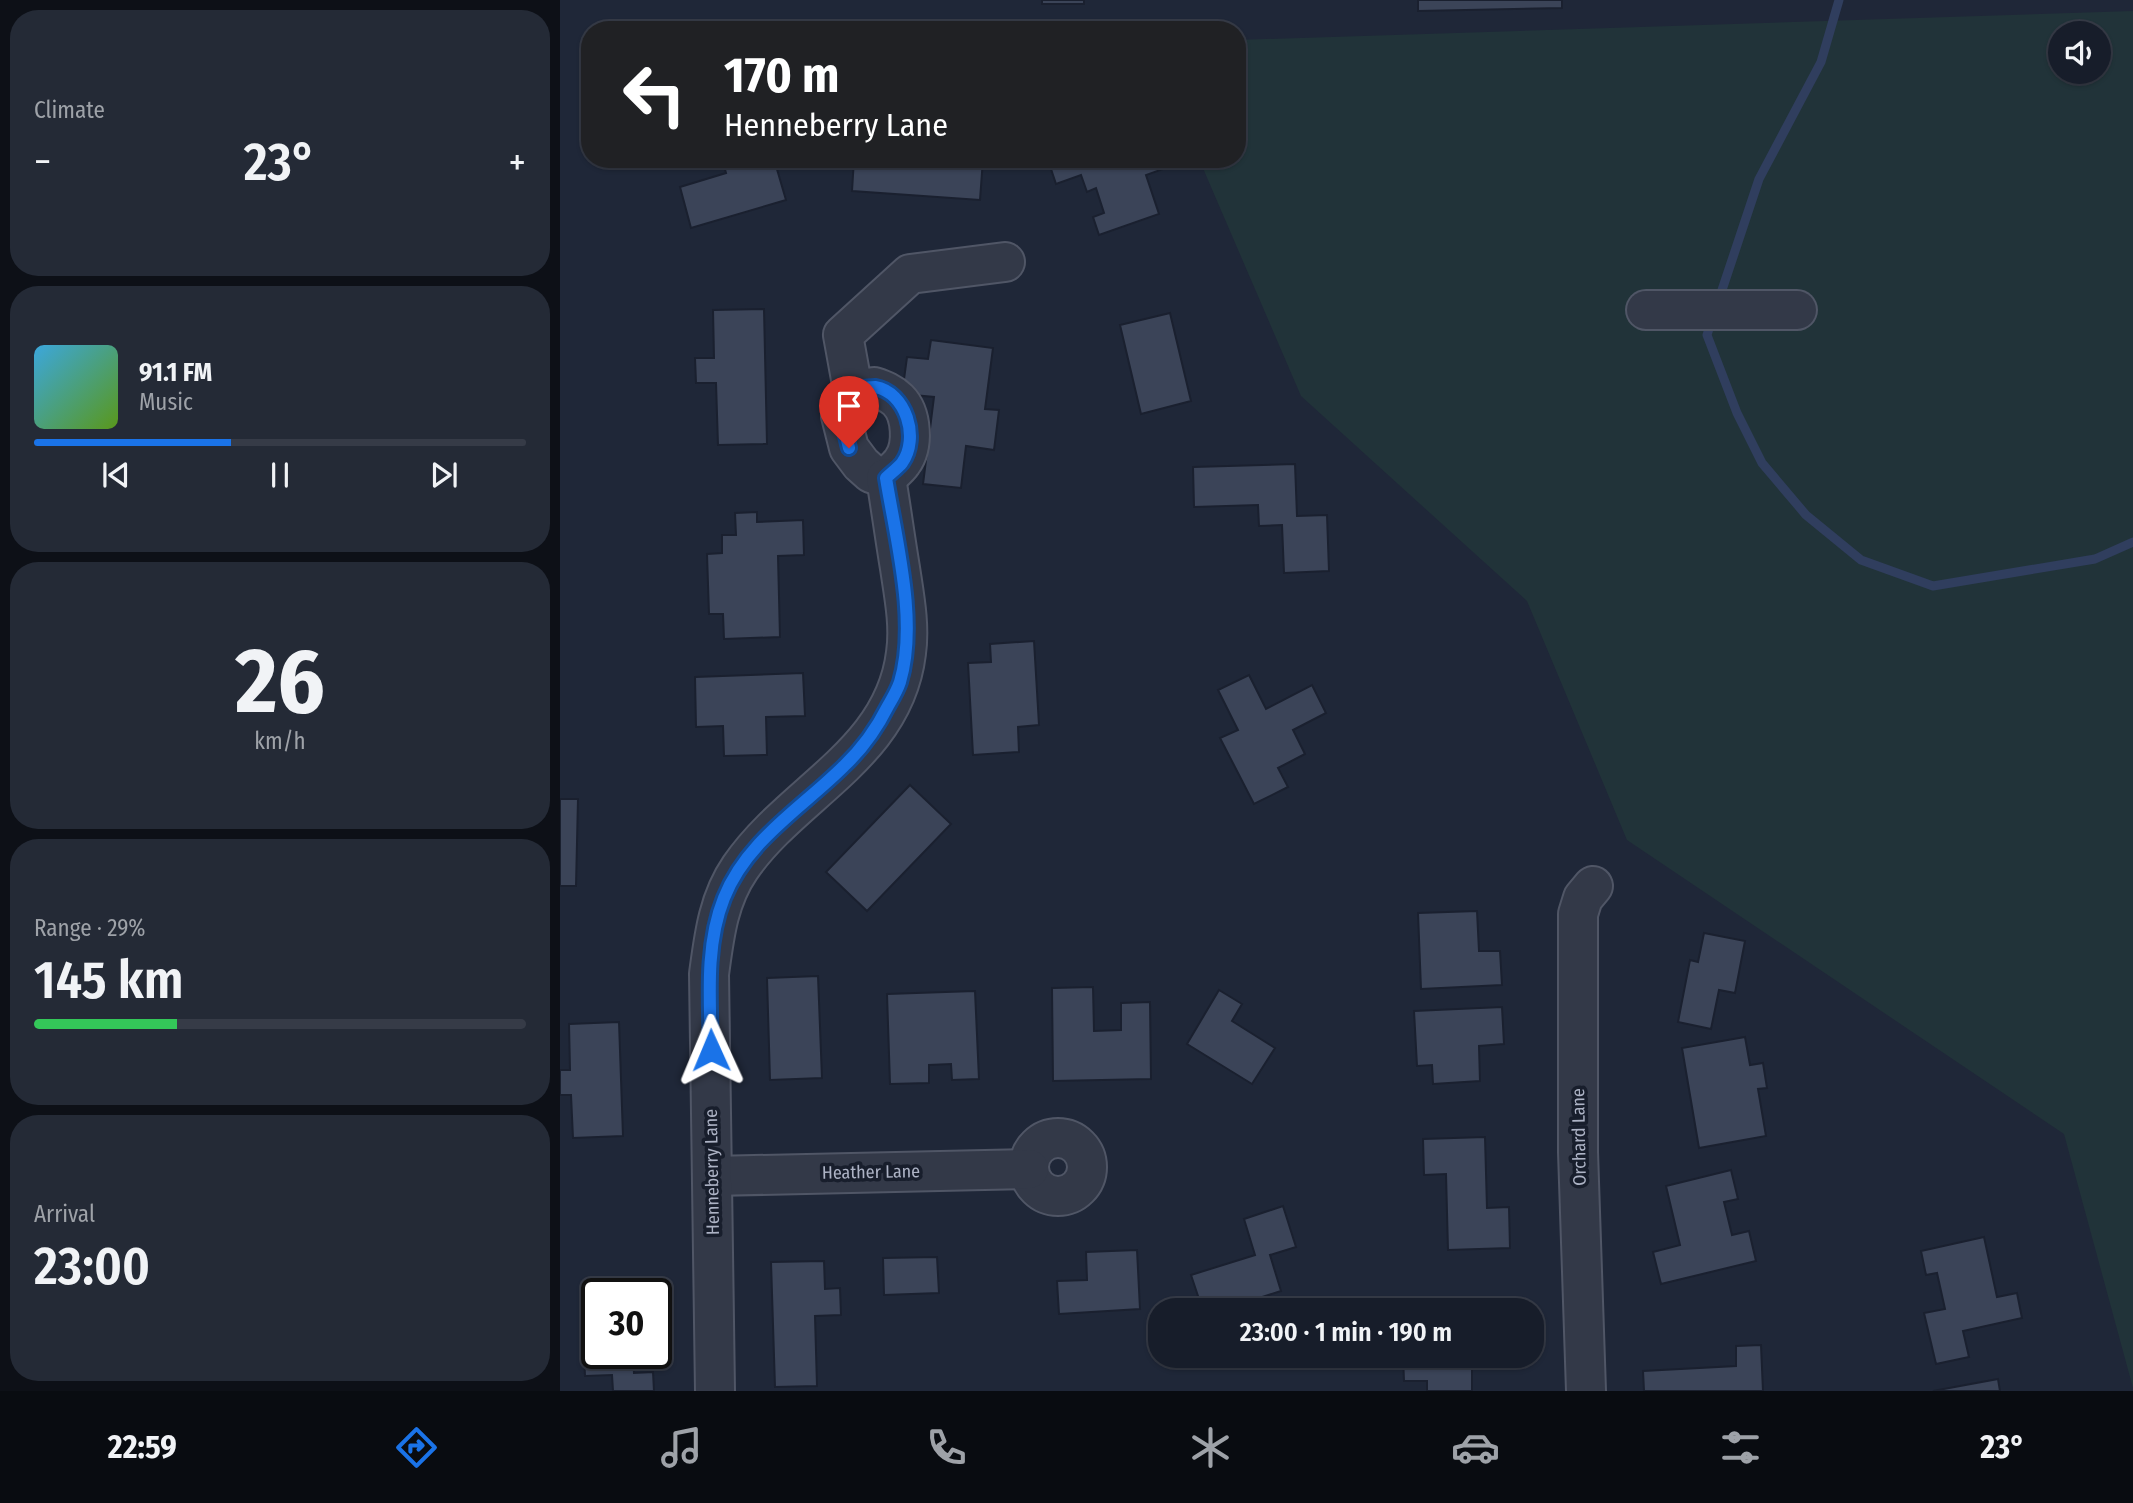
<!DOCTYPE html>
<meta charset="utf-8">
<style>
body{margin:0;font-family:"Fira Sans Condensed",sans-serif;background:#242a36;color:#f1f3f6;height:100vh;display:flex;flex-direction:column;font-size:26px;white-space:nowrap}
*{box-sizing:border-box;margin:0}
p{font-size:23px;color:#9ea2a8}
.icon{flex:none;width:38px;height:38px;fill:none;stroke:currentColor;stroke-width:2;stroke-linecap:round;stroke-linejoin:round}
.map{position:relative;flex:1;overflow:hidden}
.panel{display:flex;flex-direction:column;gap:10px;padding:10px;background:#0d1017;width:560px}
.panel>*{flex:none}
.hud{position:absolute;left:21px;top:21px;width:665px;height:147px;border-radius:28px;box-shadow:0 2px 5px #0004,0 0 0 2px #363b47;background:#202124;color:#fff;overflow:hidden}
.controls{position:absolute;left:1488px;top:21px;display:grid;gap:14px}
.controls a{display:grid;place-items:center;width:63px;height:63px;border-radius:50%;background:#171d2a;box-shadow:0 2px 5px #0004,0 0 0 2px #363b47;font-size:35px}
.speed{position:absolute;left:21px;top:1278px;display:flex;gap:14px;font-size:35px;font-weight:700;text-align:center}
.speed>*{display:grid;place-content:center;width:91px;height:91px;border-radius:50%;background:#171d2a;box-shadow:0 2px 5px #0004,0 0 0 2px #363b47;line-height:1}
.speed .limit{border:4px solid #111;border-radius:10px;background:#fff;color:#111}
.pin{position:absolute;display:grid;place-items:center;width:60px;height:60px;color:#fff;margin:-72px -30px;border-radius:50% 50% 50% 0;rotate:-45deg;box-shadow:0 0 7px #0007}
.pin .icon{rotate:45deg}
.me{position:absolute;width:77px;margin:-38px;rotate:359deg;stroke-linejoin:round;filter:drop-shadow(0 0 5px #0008)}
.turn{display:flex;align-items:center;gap:24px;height:147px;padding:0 28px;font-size:32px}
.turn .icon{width:91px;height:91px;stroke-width:2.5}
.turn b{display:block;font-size:49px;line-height:60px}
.big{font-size:52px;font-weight:600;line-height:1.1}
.panel .widget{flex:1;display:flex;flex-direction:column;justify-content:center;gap:10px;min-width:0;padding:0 24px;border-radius:28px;background:#242a36}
.panel .dial{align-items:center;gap:0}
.dial b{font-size:91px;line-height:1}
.song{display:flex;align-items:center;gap:21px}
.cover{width:84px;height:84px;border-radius:10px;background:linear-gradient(135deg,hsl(200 70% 55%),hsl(90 70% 35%))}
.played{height:7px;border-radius:4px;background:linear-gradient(90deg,#1a73e8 40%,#363b47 40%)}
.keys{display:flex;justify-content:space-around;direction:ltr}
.heat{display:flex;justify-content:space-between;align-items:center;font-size:38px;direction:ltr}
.charge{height:10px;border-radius:5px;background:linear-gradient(90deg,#34c759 29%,#363b47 0)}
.trip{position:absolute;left:588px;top:1298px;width:396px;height:70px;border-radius:28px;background:#171d2a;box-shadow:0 2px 5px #0004,0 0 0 2px #363b47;font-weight:600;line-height:70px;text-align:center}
.tabs{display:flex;height:112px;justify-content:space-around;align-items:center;background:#090c11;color:#9ea2a8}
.tabs .icon{width:49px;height:49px}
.tabs .active{color:#1a73e8}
.tabs b{font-size:32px;color:#f1f3f6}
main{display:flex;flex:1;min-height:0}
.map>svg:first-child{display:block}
.green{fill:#213339;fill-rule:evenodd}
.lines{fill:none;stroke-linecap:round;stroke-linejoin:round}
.stream{stroke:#303e5e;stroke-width:9}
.building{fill:#3b4458;stroke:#1a202f;stroke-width:2}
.minor-casing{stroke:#505666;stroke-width:42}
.minor{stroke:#333948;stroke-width:38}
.route-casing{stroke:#114b97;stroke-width:18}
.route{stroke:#1a73e8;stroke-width:12}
.labels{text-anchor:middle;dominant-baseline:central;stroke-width:7;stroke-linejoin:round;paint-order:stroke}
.street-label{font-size:18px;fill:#adb3c5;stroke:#181e2c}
</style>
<main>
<section class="panel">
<div class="widget"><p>Climate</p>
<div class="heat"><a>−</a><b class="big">23°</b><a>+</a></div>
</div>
<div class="widget">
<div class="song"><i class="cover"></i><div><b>91.1 FM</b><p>Music</p></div></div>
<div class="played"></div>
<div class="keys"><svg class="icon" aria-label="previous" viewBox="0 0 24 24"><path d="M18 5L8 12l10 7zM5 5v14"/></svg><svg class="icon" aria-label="pause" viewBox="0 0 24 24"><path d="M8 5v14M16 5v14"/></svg><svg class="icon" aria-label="next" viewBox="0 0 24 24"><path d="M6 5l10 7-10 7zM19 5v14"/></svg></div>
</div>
<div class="widget dial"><b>26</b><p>km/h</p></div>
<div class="widget"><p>Range · 29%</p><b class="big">145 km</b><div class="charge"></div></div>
<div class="widget"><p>Arrival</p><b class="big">23:00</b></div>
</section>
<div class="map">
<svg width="1573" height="1391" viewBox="0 0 1573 1391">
<rect width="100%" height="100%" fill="#1f2738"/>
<path class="green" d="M1573,11V1388L1504,1134L1067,840L967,601L741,396L639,159H677V40ZM1500,33H1538V72H1500Z"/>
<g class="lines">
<g class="stream">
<polyline points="1159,299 1199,179 1261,62 1279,0"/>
<polyline points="1152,319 1147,335 1177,413 1202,463 1246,515 1301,560 1373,586 1535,559 1573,542"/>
</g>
</g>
<g class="building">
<rect x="482" y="0" width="42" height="4"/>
<polygon points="858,0 1002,0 1002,8 858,11"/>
<polygon points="162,159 214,159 226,200 131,228 120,187 166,173"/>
<polygon points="294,159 423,159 420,200 292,191"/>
<polygon points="507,159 603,159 606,168 586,175 599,214 539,235 533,217 544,213 536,188 527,192 521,175 496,184 490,166"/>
<polygon points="204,309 207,444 158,445 156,383 136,383 135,358 154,358 153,310"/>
<polygon points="610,313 631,401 581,414 560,325"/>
<polygon points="371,340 433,348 425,409 439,410 434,450 406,446 401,488 363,484 374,397 342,394 347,357 368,359"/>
<polygon points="735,464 737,516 767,515 769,571 724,573 722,525 699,526 698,505 634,507 633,467"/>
<polygon points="197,512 197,522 243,520 244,555 218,556 220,637 164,639 163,614 149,614 147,554 162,553 162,535 176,535 175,513"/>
<polygon points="474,641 479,725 458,727 459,752 413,755 408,663 431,662 430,644"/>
<polygon points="243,673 245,716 206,717 207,755 164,756 163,726 136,727 135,677"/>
<polygon points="689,675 706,709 752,685 766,713 733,730 745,754 718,768 728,787 694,804 660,738 678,730 658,690"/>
<polygon points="350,785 391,824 307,911 266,872"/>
<polygon points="0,799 18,799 16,886 0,886"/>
<polygon points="917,911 919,951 940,951 942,985 861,989 858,913"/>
<polygon points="1144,933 1185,941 1175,993 1159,990 1151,1029 1118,1022 1130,960 1138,962"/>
<polygon points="258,976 262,1078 210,1080 207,978"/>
<polygon points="533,987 534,1031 561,1030 561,1003 590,1002 591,1079 493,1081 492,988"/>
<polygon points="659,990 682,1004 672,1021 715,1048 692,1084 627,1044"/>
<polygon points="415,991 419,1079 392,1080 391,1064 369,1065 369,1083 330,1084 327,994"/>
<polygon points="942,1007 944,1044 919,1046 920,1081 873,1084 872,1065 857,1066 854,1011"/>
<polygon points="59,1022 63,1136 13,1138 11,1095 0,1095 0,1070 10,1070 9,1024"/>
<polygon points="1185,1037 1190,1065 1203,1063 1207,1088 1198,1089 1206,1136 1139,1148 1122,1048"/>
<polygon points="925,1137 927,1208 949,1207 950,1248 888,1250 886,1174 864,1175 863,1139"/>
<polygon points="1171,1170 1178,1199 1164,1202 1172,1235 1189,1231 1196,1261 1101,1284 1093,1252 1120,1245 1106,1186"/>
<polygon points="723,1206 736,1247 710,1255 721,1291 659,1311 643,1311 631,1275 695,1255 684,1219"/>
<polygon points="1424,1237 1437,1297 1457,1293 1462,1318 1403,1331 1409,1357 1376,1364 1364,1313 1385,1309 1377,1273 1366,1275 1361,1251"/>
<polygon points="577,1250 580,1309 499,1314 497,1281 527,1280 526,1252"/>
<polygon points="377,1257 379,1293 324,1295 323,1258"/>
<polygon points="264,1261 265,1289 280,1288 281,1315 255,1316 257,1386 215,1387 211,1262"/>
<polygon points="886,1304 886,1311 843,1311 843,1305"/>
<polygon points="37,1332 37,1353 73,1353 74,1373 93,1372 94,1391 53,1391 52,1375 25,1376 23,1333"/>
<polygon points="1201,1345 1203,1391 1084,1391 1083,1371 1176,1366 1176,1346"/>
<polygon points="843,1356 912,1356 912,1391 867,1391 867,1381 844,1381"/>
<polygon points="1438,1379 1440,1391 1373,1391"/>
</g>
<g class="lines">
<g class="minor-casing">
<g id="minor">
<polyline points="1086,310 1237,310"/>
<path d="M314,387C323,390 331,393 338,400C352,414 354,446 342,462C338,468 331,473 326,478L311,473L301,464L289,448L281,416L293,390Z"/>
<polyline points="293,390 283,335 350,274 445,262"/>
<circle cx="498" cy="1167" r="29"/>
<polyline points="153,1176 469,1169"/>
<path d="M155,1391L149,974C154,937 158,900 180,868C232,792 334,754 346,653C350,625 344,595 340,568C335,538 331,508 326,478"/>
<polyline points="1026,1391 1018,1152 1018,914 1023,898 1033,886"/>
</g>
</g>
<use href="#minor" class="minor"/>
</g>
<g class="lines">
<g class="route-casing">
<path id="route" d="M151,1050C150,1000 145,945 164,898C187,840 242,808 284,766C302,749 317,728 328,706C332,699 337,691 340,682C358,622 336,540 326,478C331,473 338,468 342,463C360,438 346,392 315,387C308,387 299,389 293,390L281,416L289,448"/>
</g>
<use href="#route" class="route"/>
</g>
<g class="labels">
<g class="street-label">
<text transform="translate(1019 1137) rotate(-91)">Orchard Lane</text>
<text transform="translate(152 1172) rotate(-91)">Henneberry Lane</text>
<text transform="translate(311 1172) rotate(-1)">Heather Lane</text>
</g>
</g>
</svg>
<div class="controls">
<a><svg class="icon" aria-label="sound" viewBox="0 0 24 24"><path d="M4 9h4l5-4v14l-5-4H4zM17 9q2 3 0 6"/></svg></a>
</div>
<div class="speed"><div class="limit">30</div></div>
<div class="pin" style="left:289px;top:448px;background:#d93025"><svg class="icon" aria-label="arrive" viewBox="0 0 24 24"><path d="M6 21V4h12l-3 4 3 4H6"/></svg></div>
<svg class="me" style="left:151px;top:1050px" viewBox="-20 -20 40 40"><path d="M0-17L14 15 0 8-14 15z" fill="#1a73e8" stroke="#fff" stroke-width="4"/></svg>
<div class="trip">23:00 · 1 min · 190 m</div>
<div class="hud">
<div class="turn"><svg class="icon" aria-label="left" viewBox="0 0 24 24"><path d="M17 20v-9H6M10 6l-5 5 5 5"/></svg><div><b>170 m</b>Henneberry Lane</div></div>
</div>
</div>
</main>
<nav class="tabs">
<b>22:59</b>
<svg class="icon active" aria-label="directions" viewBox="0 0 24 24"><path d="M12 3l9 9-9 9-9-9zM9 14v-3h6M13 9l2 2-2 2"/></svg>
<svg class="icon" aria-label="music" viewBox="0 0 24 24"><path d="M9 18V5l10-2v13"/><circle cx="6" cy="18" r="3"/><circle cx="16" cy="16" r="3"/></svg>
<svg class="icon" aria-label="phone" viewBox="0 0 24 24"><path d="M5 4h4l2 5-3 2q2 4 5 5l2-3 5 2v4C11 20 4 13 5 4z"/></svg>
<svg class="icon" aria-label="climate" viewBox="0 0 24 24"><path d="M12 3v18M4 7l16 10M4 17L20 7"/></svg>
<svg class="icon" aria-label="car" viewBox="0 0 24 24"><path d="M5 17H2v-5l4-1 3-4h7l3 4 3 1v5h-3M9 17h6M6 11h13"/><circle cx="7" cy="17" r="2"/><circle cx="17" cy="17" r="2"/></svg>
<svg class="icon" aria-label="filters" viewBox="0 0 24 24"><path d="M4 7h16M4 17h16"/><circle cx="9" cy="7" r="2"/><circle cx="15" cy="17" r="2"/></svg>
<b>23°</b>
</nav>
